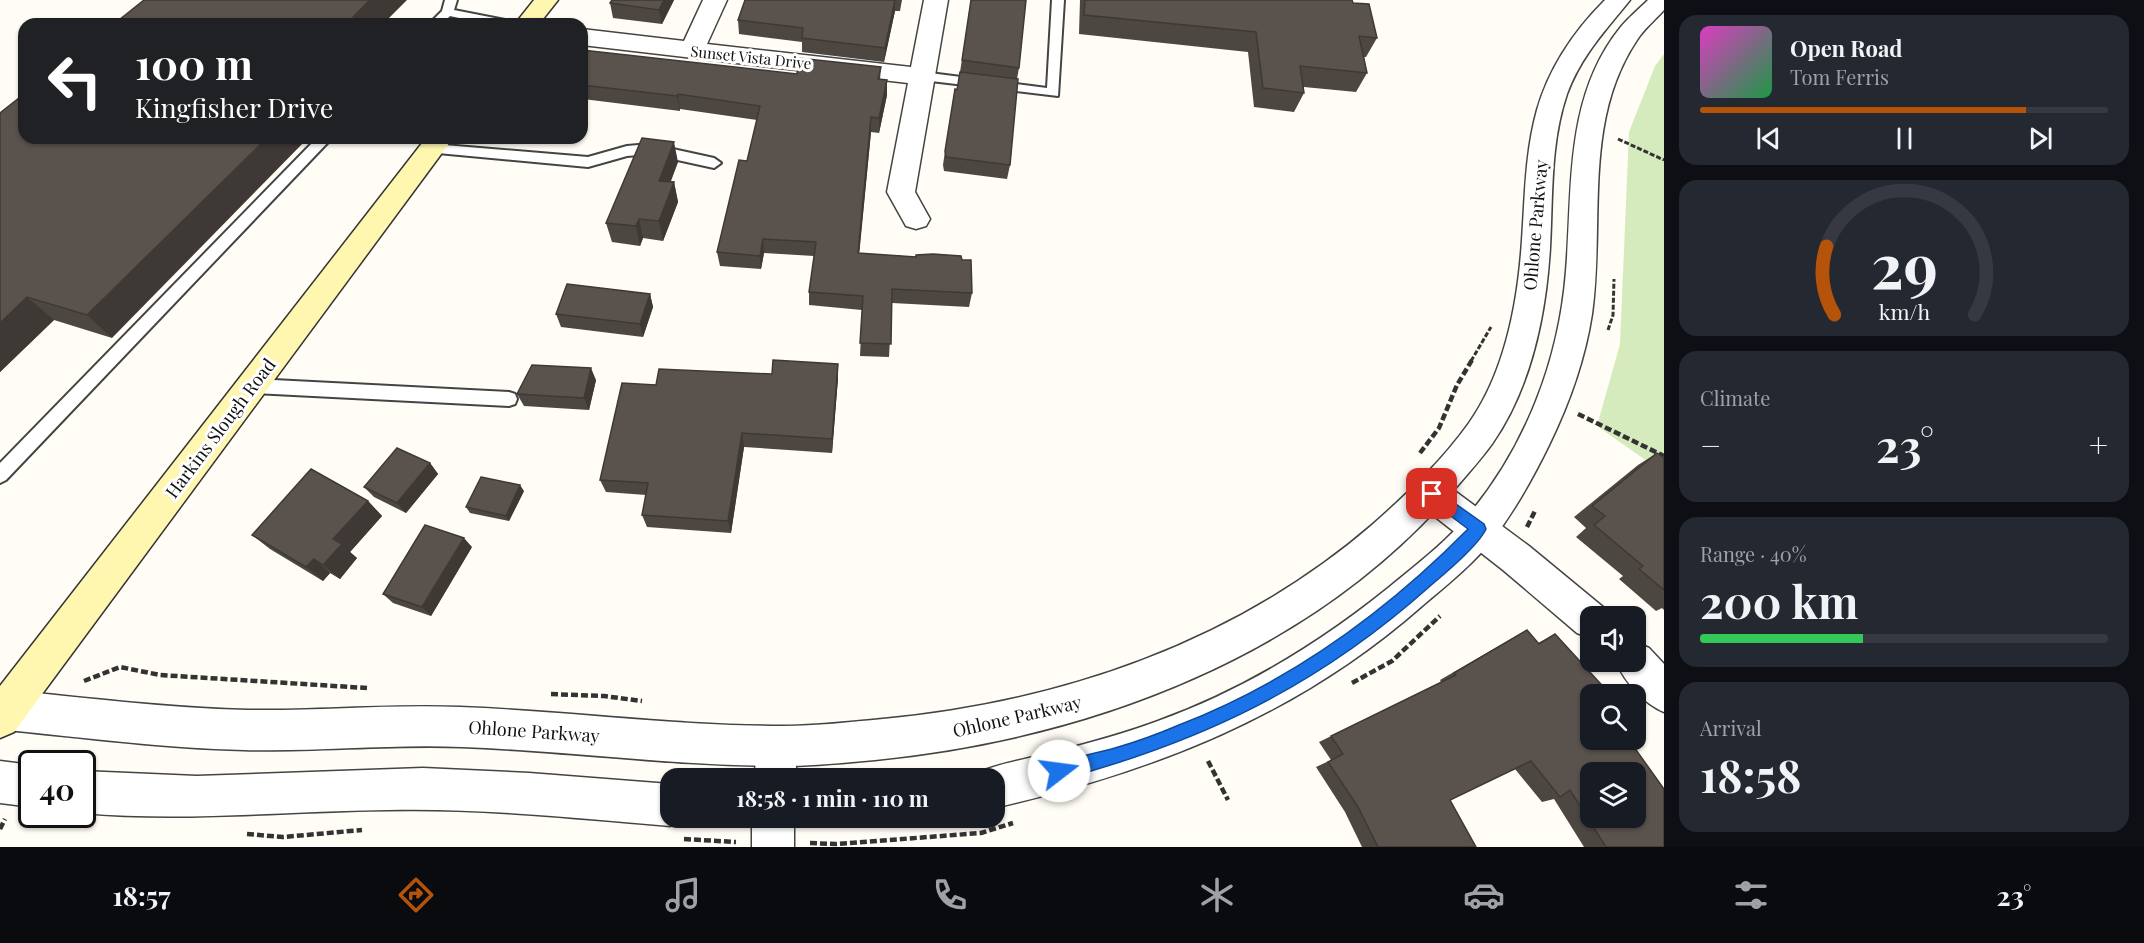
<!DOCTYPE html>
<meta charset="utf-8">
<style>
body{margin:0;font-family:"Playfair Display",serif;background:#242831;color:#f1f3f6;height:100vh;display:flex;flex-direction:column;font-size:22px;white-space:nowrap}
*{box-sizing:border-box;margin:0}
p{font-size:20px;color:#9ea1a6}
.icon{flex:none;width:33px;height:33px;fill:none;stroke:currentColor;stroke-width:2;stroke-linecap:round;stroke-linejoin:round}
.map{position:relative;flex:1;overflow:hidden}
.panel{display:flex;flex-direction:column;gap:15px;padding:15px;background:#0d0f14;width:480px}
.panel>*{flex:none}
.guide{position:absolute;left:18px;top:18px;width:570px;height:126px;border-radius:18px;box-shadow:0 2px 4px #0004;background:#202124;color:#fff;overflow:hidden}
.controls{position:absolute;left:1580px;top:606px;display:grid;gap:12px}
.controls a{display:grid;place-items:center;width:66px;height:66px;border-radius:12px;background:#171b24;box-shadow:0 2px 4px #0004;font-size:30px}
.speed{position:absolute;left:18px;top:750px;display:flex;gap:12px;font-size:30px;font-weight:700;text-align:center}
.speed>*{display:grid;place-content:center;width:78px;height:78px;border-radius:50%;background:#171b24;box-shadow:0 2px 4px #0004;line-height:1}
.speed .limit{border:3px solid #111;border-radius:9px;background:#fff;color:#111}
.pin{position:absolute;display:grid;place-items:center;width:51px;height:51px;color:#fff;margin:-26px;border-radius:12px;box-shadow:0 3px 9px #0006}
.me{position:absolute;width:66px;margin:-33px;rotate:75deg;stroke-linejoin:round;filter:drop-shadow(0 0 4px #0008)}
.turn{display:flex;align-items:center;gap:21px;height:126px;padding:0 18px;font-size:27px}
.turn .icon{width:78px;height:78px;stroke-width:2.5}
.turn b{display:block;font-size:42px;line-height:51px}
.big{font-size:45px;font-weight:700;line-height:1.1}
.panel .widget{flex:1;display:flex;flex-direction:column;justify-content:center;gap:9px;min-width:0;padding:0 21px;border-radius:18px;background:#242831}
.panel .dial{align-items:center;gap:0}
.dial svg{height:156px;overflow:visible;fill:none;stroke:#363941;stroke-width:7;stroke-linecap:round;text-anchor:middle}
.dial text{fill:#f1f3f6;stroke:none}
.song{display:flex;align-items:center;gap:18px}
.cover{width:72px;height:72px;border-radius:9px;background:linear-gradient(135deg,hsl(310 70% 55%),hsl(140 70% 35%))}
.played{height:6px;border-radius:3px;background:linear-gradient(90deg,#b45309 80%,#363941 80%)}
.keys{display:flex;justify-content:space-around;direction:ltr}
.heat{display:flex;justify-content:space-between;align-items:center;font-size:33px;direction:ltr}
.charge{height:9px;border-radius:4px;background:linear-gradient(90deg,#34c759 40%,#363941 0)}
.trip{position:absolute;left:660px;top:768px;width:345px;height:60px;border-radius:18px;background:#171b24;box-shadow:0 2px 4px #0004;font-weight:700;line-height:60px;text-align:center}
.dock{display:flex;height:96px;justify-content:space-around;align-items:center;background:#090b0e;color:#9ea1a6}
.dock .icon{width:42px;height:42px}
.dock .on{color:#b45309}
.dock b{font-size:27px;color:#f1f3f6}
main{display:flex;flex:1;min-height:0}
.map>svg:first-child{display:block}
.green{fill:#d5ebbd}
.lines{fill:none;stroke-linecap:round;stroke-linejoin:round}
.service-casing{stroke:#444;stroke-width:4}
.minor-casing{stroke:#444;stroke-width:3}
.tertiary-casing{stroke:#444;stroke-width:3}
.secondary-casing{stroke:#333;stroke-width:3}
.path-far1{stroke:#333;stroke-width:3;stroke-dasharray:5 2;stroke-linecap:butt}
.path{stroke:#333;stroke-width:4.5;stroke-dasharray:7 3;stroke-linecap:butt}
.service{fill:#fff;fill-rule:evenodd}
.minor{fill:#fff;fill-rule:evenodd}
.tertiary{fill:#fff;fill-rule:evenodd}
.secondary{fill:#fff6b0;fill-rule:evenodd}
.wall{fill:#4d4742}
.shaded-wall{fill:#3f3936}
.building{fill:#5a524d;stroke:#3f3936;stroke-width:1.5;fill-rule:evenodd}
.route{fill:#1a73e8;stroke:#114b97;stroke-width:1.5}
.labels{text-anchor:middle;dominant-baseline:central;stroke-width:6;stroke-linejoin:round;paint-order:stroke}
.far-street-label{font-size:15px;fill:#111;stroke:#fff}
.street-label{font-size:18px;fill:#111;stroke:#fff}
</style>
<main>
<div class="map">
<svg width="1664" height="847" viewBox="0 0 1664 847">
<rect width="100%" height="100%" fill="#fffdf5"/>
<polygon class="green" points="1664,54 1664,473 1597,426 1620,344 1629,132 1655,66"/>
<g class="lines">
<g class="service-casing">
<g id="service">
<polygon points="445,0 457,0 454,10 505,20 511,24 487,24 450,16 442,24 429,24 442,11"/>
<polygon points="1052,0 1064,0 1058,96 922,80 916,76 922,72 1047,88"/>
<polygon points="317,138 332,138 6,480 0,483 0,463"/>
<polygon points="432,144 588,157 627,146 650,144 714,158 721,163 714,168 650,154 627,156 588,167 427,152 425,149"/>
<polygon points="252,379 509,392 515,394 517,399 515,404 509,406 252,393 246,391 244,386 246,381"/>
</g>
</g>
<g class="minor-casing">
<g id="minor">
<polygon points="703,0 727,0 707,44 911,67 924,0 948,0 915,192 930,219 926,226 916,229 906,226 887,192 908,83 582,45 582,29 684,41"/>
<polygon points="1432,479 1444,483 1529,546 1603,607 1607,616 1590,616 1590,638 1577,633 1503,570 1420,505 1415,494 1420,483"/>
<path d="M1635,642L1649,648L1664,664V712C1643,703 1625,682 1616,662H1635Z"/>
<polygon points="776,727 790,733 796,747 796,778 755,778 756,747 762,733"/>
<rect x="752" y="818" width="42" height="29"/>
</g>
</g>
<g class="tertiary-casing">
<g id="tertiary">
<path d="M1605,0H1630C1605,31 1581,56 1567,94C1550,144 1553,196 1550,248C1546,315 1531,388 1492,444C1482,458 1470,471 1459,484C1315,655 1093,738 875,760C844,763 813,766 782,766C675,766 568,751 462,747C389,744 317,752 244,750C165,748 86,738 7,730L0,727V693L7,690C87,698 168,708 248,710C319,711 390,704 460,707C568,711 675,726 783,726C816,726 850,722 883,719C1061,702 1235,643 1372,525C1407,494 1442,461 1469,423C1505,372 1518,302 1522,240C1525,197 1525,153 1537,110C1549,68 1574,31 1605,0Z"/>
<path d="M1648,0H1664V10C1655,20 1644,29 1637,40C1582,122 1605,222 1592,314C1585,360 1569,404 1549,445C1533,478 1515,510 1493,539C1473,564 1447,585 1422,606C1297,716 1155,771 994,808V778H977L979,772C1002,763 1026,759 1050,753C1086,744 1123,734 1158,721C1249,688 1330,637 1404,575C1426,557 1448,539 1466,518C1525,449 1559,361 1566,271C1573,188 1564,98 1620,28C1628,18 1639,9 1648,0Z"/>
<polygon points="0,761 32,765 32,807 0,803"/>
<path d="M423,768L529,773L670,784V818H686L670,826C576,818 482,808 388,810C286,811 185,822 82,813V771L197,776Z"/>
</g>
</g>
<g class="secondary-casing">
<g id="secondary">
<polygon points="534,0 558,0 539,24 515,24"/>
<polygon points="426,138 453,138 14,732 0,738 0,686"/>
</g>
</g>
<g class="path-far1">
<polyline points="1618,139 1664,160"/>
<polyline points="1608,330 1613,315 1614,279"/>
<polyline points="1471,361 1491,327"/>
</g>
<g class="path">
<polyline points="1578,414 1664,456"/>
<polyline points="1420,453 1439,428 1457,385 1472,360"/>
<polyline points="1527,527 1536,509"/>
<polyline points="84,681 120,667 160,675 367,688"/>
<polyline points="1352,683 1392,661 1440,616"/>
<polyline points="551,694 604,696 642,701"/>
<polyline points="1208,761 1228,800"/>
<polyline points="44,816 69,818"/>
<polyline points="0,829 5,819"/>
<polyline points="247,834 283,837 362,830"/>
<polyline points="684,839 736,842"/>
<polyline points="810,843 836,844 981,833 1013,823"/>
</g>
<use href="#service" class="service"/>
<use href="#minor" class="minor"/>
<use href="#tertiary" class="tertiary"/>
<use href="#secondary" class="secondary"/>
</g>
<g class="wall">
<polygon points="674,0 662,24 613,18 610,3"/>
<polygon points="745,0 902,0 900,11 895,11 884,62 802,52 802,42 739,34 738,20"/>
<polygon points="971,0 1019,68 1017,79 1010,165 1007,179 944,171 943,165 945,151 960,72"/>
<polygon points="1080,0 1352,0 1353,3 1377,38 1366,57 1364,57 1367,73 1356,92 1304,87 1304,93 1294,112 1254,107 1248,52 1079,34"/>
<polygon points="582,50 797,74 881,67 880,80 887,80 887,95 879,133 871,132 859,253 962,260 972,293 969,307 892,303 889,357 860,356 862,310 809,305 809,292 814,256 764,253 761,269 720,266 717,252 747,161 757,120 680,109 680,111 583,99 582,101"/>
<polygon points="0,113 112,338 54,320 0,372"/>
<polygon points="678,162 670,182 674,182 678,202 663,241 643,238 640,246 612,242 606,223"/>
<polygon points="650,294 653,307 643,337 561,327 556,314"/>
<polygon points="838,378 832,453 744,447 731,533 647,527 642,515 646,495 606,492 600,480 656,385"/>
<polygon points="596,380 589,410 524,406 517,394"/>
<polygon points="1657,453 1664,458 1664,610 1662,608 1656,611 1619,579 1623,576 1576,537 1586,528 1574,517 1638,465"/>
<polygon points="430,463 438,474 406,513 374,497 364,487"/>
<polygon points="524,491 509,521 470,513 466,507"/>
<polygon points="368,501 382,516 350,552 357,558 340,579 330,573 323,581 270,549 252,535"/>
<polygon points="472,547 431,616 393,603 383,594"/>
<polygon points="1527,630 1538,643 1555,634 1664,847 1584,847 1554,799 1542,802 1515,769 1450,800 1476,847 1362,847 1345,812 1316,767 1331,760 1319,742 1441,682 1440,680 1511,639"/>
</g>
<g class="shaded-wall">
<polygon points="370,0 407,0 383,24 356,24 353,17"/>
<polygon points="664,0 674,0 662,24 659,10"/>
<polygon points="895,0 895,11 884,62 885,48"/>
<polygon points="887,80 887,95 879,133 879,118"/>
<polygon points="678,94 680,109 680,111 677,96"/>
<polygon points="871,117 871,132 858,267 858,253"/>
<polygon points="267,138 308,138 112,338 87,315"/>
<polygon points="674,142 678,162 664,200 659,181"/>
<polygon points="674,182 678,202 663,241 659,221"/>
<polygon points="639,219 643,238 640,246 636,226"/>
<polygon points="763,239 764,253 761,269 760,256"/>
<polygon points="650,294 653,307 643,337 640,324"/>
<polygon points="27,297 54,320 0,372 0,323"/>
<polygon points="838,364 838,378 832,453 832,439"/>
<polygon points="591,368 596,380 589,410 584,398"/>
<polygon points="742,433 744,447 731,533 728,521"/>
<polygon points="430,463 438,474 406,513 397,503"/>
<polygon points="520,485 524,491 509,521 506,516"/>
<polygon points="368,501 382,516 350,552 357,558 340,579 323,565 333,539"/>
<polygon points="464,538 472,547 431,616 422,607"/>
<polygon points="314,559 330,573 323,581 306,567"/>
</g>
<g class="building">
<polygon points="144,0 370,0 353,17 370,24 114,24"/>
<polygon points="612,0 664,0 659,10 610,3"/>
<polygon points="745,0 895,0 885,48 802,38 803,28 738,20"/>
<polygon points="971,0 1026,0 1019,68 962,60"/>
<polygon points="1085,0 1352,0 1353,3 1369,4 1377,38 1359,36 1367,73 1300,66 1304,93 1263,88 1256,32 1084,15"/>
<polygon points="582,50 797,74 799,58 881,67 878,79 887,80 879,118 871,117 858,253 916,257 916,255 933,254 961,256 962,260 971,260 972,293 892,289 891,344 860,343 863,296 809,292 816,242 763,239 760,256 717,252 739,160 747,161 760,106 678,94 677,96 582,85"/>
<polygon points="960,72 1018,79 1010,165 946,157 945,151 955,89 957,90"/>
<polygon points="24,94 24,138 267,138 87,315 27,297 0,323 0,113"/>
<polygon points="642,138 674,142 659,181 674,182 659,221 639,219 636,226 606,223"/>
<polygon points="567,284 650,294 640,324 556,314"/>
<polygon points="773,360 838,364 832,439 742,433 728,521 642,515 648,483 600,480 622,383 656,385 659,369 772,374"/>
<polygon points="532,365 591,368 584,398 517,394"/>
<polygon points="397,448 430,463 397,503 364,487"/>
<polygon points="1657,453 1664,458 1664,590 1639,569 1643,566 1594,525 1605,516 1592,506"/>
<polygon points="311,469 368,501 333,539 342,544 323,565 314,559 306,567 252,535"/>
<polygon points="481,477 520,485 506,516 466,507"/>
<polygon points="425,525 464,538 422,607 383,594"/>
<path d="M1527,630L1539,644L1555,634L1610,694H1590V740H1629L1664,789V847H1606L1570,790L1560,797L1531,761L1450,800L1476,847H1378L1358,807L1328,762L1343,754L1331,736L1456,675L1454,673ZM1590,772H1635V818H1590Z"/>
</g>
<path class="route" d="M1432,487L1484,524L1486,529C1478,546 1444,574 1429,587C1318,686 1202,742 1059,780L1053,777L1051,771L1053,765C1073,757 1094,754 1115,748C1136,742 1158,734 1179,725C1290,682 1385,613 1468,529L1427,498L1425,494L1427,489Z"/>
<g class="labels">
<g class="far-street-label">
<text transform="translate(751 57) rotate(6)">Sunset Vista Drive</text>
</g>
<g class="street-label">
<text transform="translate(1535 225) rotate(-85)">Ohlone Parkway</text>
<text transform="translate(220 428) rotate(-53)">Harkins Slough Road</text>
<text transform="translate(1017 716) rotate(-13)">Ohlone Parkway</text>
<text transform="translate(534 731) rotate(4)">Ohlone Parkway</text>
</g>
</g>
</svg>
<div class="controls">
<a><svg class="icon" aria-label="sound" viewBox="0 0 24 24"><path d="M4 9h4l5-4v14l-5-4H4zM17 9q2 3 0 6"/></svg></a>
<a><svg class="icon" aria-label="search" viewBox="0 0 24 24"><circle cx="10" cy="10" r="6"/><path d="M15 15l6 6"/></svg></a>
<a><svg class="icon" aria-label="layers" viewBox="0 0 24 24"><path d="M12 4l9 5-9 5-9-5zM3 14l9 5 9-5"/></svg></a>
</div>
<div class="speed"><div class="limit">40</div></div>
<div class="pin" style="left:1432px;top:494px;background:#d93025"><svg class="icon" aria-label="arrive" viewBox="0 0 24 24"><path d="M6 21V4h12l-3 4 3 4H6"/></svg></div>
<svg class="me" style="left:1059px;top:771px" viewBox="-20 -20 40 40"><circle r="19" fill="#fff"/><path d="M0-13L10 11 0 6-10 11z" fill="#1a73e8"/></svg>
<div class="trip">18:58 · 1 min · 110 m</div>
<div class="guide">
<div class="turn"><svg class="icon" aria-label="left" viewBox="0 0 24 24"><path d="M17 20v-9H6M10 6l-5 5 5 5"/></svg><div><b>100 m</b>Kingfisher Drive</div></div>
</div>
</div>
<section class="panel">
<div class="widget">
<div class="song"><i class="cover"></i><div><b>Open Road</b><p>Tom Ferris</p></div></div>
<div class="played"></div>
<div class="keys"><svg class="icon" aria-label="previous" viewBox="0 0 24 24"><path d="M18 5L8 12l10 7zM5 5v14"/></svg><svg class="icon" aria-label="pause" viewBox="0 0 24 24"><path d="M8 5v14M16 5v14"/></svg><svg class="icon" aria-label="next" viewBox="0 0 24 24"><path d="M6 5l10 7-10 7zM19 5v14"/></svg></div>
</div>
<div class="widget dial"><svg viewBox="0 0 100 80">
<path d="M14 69A42 42 0 1 1 86 69"/>
<path d="M14 69A42 42 0 0 1 10 34" stroke="#b45309"/>
<text x="50" y="56" font-size="32" font-weight="700">29</text>
<text x="50" y="72" font-size="11">km/h</text>
</svg></div>
<div class="widget"><p>Climate</p>
<div class="heat"><a>−</a><b class="big">23°</b><a>+</a></div>
</div>
<div class="widget"><p>Range · 40%</p><b class="big">200 km</b><div class="charge"></div></div>
<div class="widget"><p>Arrival</p><b class="big">18:58</b></div>
</section>
</main>
<nav class="dock">
<b>18:57</b>
<svg class="icon on" aria-label="directions" viewBox="0 0 24 24"><path d="M12 3l9 9-9 9-9-9zM9 14v-3h6M13 9l2 2-2 2"/></svg>
<svg class="icon" aria-label="music" viewBox="0 0 24 24"><path d="M9 18V5l10-2v13"/><circle cx="6" cy="18" r="3"/><circle cx="16" cy="16" r="3"/></svg>
<svg class="icon" aria-label="phone" viewBox="0 0 24 24"><path d="M5 4h4l2 5-3 2q2 4 5 5l2-3 5 2v4C11 20 4 13 5 4z"/></svg>
<svg class="icon" aria-label="climate" viewBox="0 0 24 24"><path d="M12 3v18M4 7l16 10M4 17L20 7"/></svg>
<svg class="icon" aria-label="car" viewBox="0 0 24 24"><path d="M5 17H2v-5l4-1 3-4h7l3 4 3 1v5h-3M9 17h6M6 11h13"/><circle cx="7" cy="17" r="2"/><circle cx="17" cy="17" r="2"/></svg>
<svg class="icon" aria-label="filters" viewBox="0 0 24 24"><path d="M4 7h16M4 17h16"/><circle cx="9" cy="7" r="2"/><circle cx="15" cy="17" r="2"/></svg>
<b>23°</b>
</nav>
